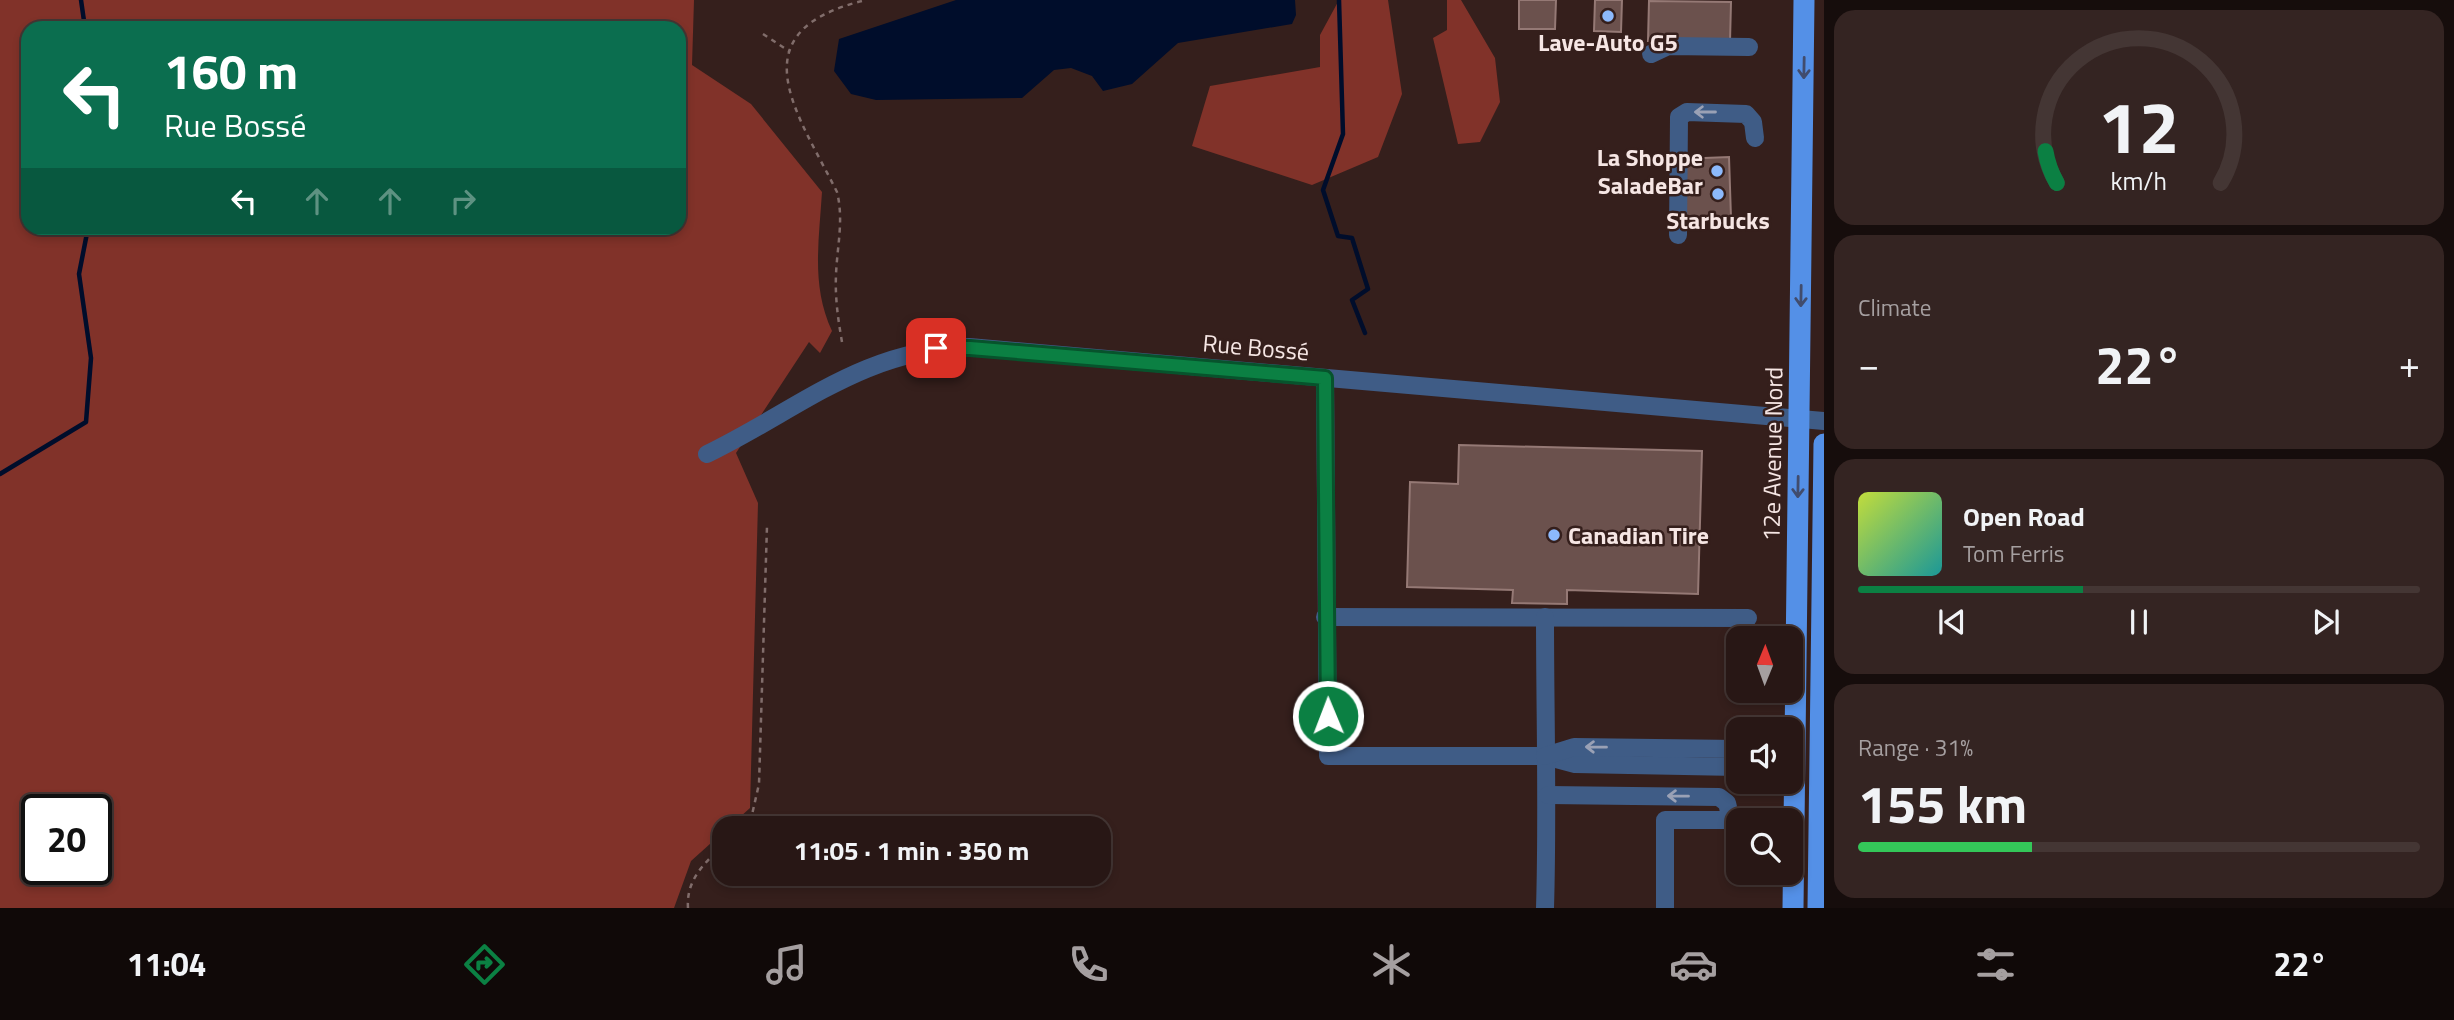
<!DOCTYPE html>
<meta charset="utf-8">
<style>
body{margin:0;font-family:"Titillium Web",sans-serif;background:#342422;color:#f1f3f6;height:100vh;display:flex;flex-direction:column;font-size:26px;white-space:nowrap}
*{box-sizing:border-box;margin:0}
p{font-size:23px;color:#a59fa0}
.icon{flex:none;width:38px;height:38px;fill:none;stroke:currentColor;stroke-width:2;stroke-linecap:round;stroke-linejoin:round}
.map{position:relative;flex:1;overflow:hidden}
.panel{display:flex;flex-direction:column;gap:10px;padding:10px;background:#160d0c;width:630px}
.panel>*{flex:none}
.top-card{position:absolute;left:21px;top:21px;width:665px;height:214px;border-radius:21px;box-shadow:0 4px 10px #0003,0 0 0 2px #443634;background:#0b6e4f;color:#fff;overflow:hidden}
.needle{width:46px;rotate:1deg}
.fabs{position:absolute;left:1726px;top:626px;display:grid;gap:14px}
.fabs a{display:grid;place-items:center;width:77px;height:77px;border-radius:14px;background:#281715;box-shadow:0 4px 10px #0003,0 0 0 2px #443634;font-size:35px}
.speed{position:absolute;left:21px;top:794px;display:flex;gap:14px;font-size:35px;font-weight:700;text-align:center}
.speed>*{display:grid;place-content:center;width:91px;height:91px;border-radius:50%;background:#281715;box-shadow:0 4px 10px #0003,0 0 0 2px #443634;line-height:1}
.speed .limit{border:4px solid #111;border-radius:10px;background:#fff;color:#111}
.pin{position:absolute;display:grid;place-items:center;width:60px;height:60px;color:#fff;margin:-30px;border-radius:14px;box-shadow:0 4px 10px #0006}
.me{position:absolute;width:77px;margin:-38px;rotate:359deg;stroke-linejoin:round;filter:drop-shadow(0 0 5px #0008)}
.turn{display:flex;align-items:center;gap:24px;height:147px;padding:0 28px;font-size:32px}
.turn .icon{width:91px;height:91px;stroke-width:2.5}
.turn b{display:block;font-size:49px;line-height:60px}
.lanes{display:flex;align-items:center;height:66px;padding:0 28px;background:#0003;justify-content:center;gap:35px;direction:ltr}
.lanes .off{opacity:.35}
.big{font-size:52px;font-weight:700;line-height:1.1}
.panel .card{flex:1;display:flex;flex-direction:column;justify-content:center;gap:10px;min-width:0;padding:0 24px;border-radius:21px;background:#342422}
.panel .dial{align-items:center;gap:0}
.dial svg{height:182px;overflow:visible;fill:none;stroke:#443634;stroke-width:7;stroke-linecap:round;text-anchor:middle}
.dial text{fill:#f1f3f6;stroke:none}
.song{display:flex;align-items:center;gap:21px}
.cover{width:84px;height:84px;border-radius:10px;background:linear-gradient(135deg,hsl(70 70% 55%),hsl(180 70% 35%))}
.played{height:7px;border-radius:4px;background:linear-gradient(90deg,#0b8043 40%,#443634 40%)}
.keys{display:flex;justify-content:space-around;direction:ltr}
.heat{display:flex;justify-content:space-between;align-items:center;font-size:38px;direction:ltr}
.charge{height:10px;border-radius:5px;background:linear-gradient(90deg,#34c759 31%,#443634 0)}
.trip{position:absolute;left:712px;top:816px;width:399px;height:70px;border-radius:21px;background:#281715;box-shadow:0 4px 10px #0003,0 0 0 2px #443634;font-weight:700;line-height:70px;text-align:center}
.tabs{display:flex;height:112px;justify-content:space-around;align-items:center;background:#100908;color:#a59fa0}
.tabs .icon{width:49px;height:49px}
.tabs .selected{color:#0b8043}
.tabs b{font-size:32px;color:#f1f3f6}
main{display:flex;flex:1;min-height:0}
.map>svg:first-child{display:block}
.forest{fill:#813229;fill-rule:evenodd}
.water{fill:#000d2b}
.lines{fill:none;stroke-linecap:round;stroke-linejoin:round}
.stream{stroke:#000d2b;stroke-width:4.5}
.building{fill:#6b514d;stroke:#957975;stroke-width:2}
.path{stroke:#816d6b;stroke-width:2.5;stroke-dasharray:5 5;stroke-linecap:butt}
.minor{stroke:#3f5c86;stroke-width:18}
.major{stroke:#5490e7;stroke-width:21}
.oneway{stroke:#414c6d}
.oneway2{stroke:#9aa1b5}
.route-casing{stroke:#07532c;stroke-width:18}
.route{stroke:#0b8043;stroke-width:12}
.poi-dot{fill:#8cb9fc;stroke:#351f1c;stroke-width:2.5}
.labels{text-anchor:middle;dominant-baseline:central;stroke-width:5;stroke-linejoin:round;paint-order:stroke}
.poi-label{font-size:24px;font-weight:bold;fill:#f6e6e4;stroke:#351f1c}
.street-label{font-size:24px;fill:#f6e6e4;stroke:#351f1c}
</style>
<main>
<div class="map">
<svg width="1824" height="908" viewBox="0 0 1824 908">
<rect width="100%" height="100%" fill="#351f1c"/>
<g class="forest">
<path d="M0,0H694L692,65L751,104L822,192C819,241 811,286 832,331L820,353L809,342L736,453L758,503L750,808L691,861L674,908H0ZM28,28H679V228H28ZM37,810H96V870H37Z"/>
<polygon points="1339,0 1388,0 1402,94 1378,157 1312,185 1192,146 1210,86 1320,67 1320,35"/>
<polygon points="1447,0 1461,0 1495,58 1500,102 1480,142 1458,144 1433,38 1447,30"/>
</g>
<polygon class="water" points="956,0 1295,0 1296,15 1292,24 1178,43 1132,84 1103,91 1092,76 1071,68 1054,70 1022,98 876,100 851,94 834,71 839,39"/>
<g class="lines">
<g class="stream">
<polyline points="81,0 85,28"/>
<polyline points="1339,0 1343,134 1323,190 1338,236 1352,238 1368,289 1352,300 1365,333"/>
<polyline points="0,474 86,422 91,358 79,274 88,228"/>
</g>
</g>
<g class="building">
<polygon points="1519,0 1556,0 1555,29 1519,29"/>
<polygon points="1595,0 1622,0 1621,32 1594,31"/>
<polygon points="1649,1 1731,2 1730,42 1648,41"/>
<polygon points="1729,157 1731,218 1681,219 1679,159"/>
<polygon points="1459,445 1702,451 1698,594 1567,590 1567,604 1512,603 1513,590 1407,587 1410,482 1458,484"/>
</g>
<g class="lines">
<g class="path">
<polyline points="763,34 789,51"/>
<path d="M842,342C838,319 835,298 836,275C837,247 844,220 837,192C797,112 735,31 866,0"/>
<polyline points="742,828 751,819 759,784 767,526"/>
<path d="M688,908C686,879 705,863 724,844"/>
</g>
<g class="minor">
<polyline points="1651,54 1668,46 1749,47"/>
<polyline points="1678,235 1679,117 1687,112 1746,114 1753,122 1755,138"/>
<polyline points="1325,378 1328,756 1545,756 1575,764 1738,767"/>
<path d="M707,454C798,410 863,349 969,347L1824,421"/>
<polyline points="1325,617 1748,618"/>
<path d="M1545,617C1545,714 1548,811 1545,908"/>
<polyline points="1545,756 1574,747 1738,749"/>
<polyline points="1548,795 1719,797 1727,803 1731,820 1665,820 1665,908"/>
</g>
<g class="major">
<polyline points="1793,908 1804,0"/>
<polyline points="1818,908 1824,444"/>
</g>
</g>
<defs><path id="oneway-shaft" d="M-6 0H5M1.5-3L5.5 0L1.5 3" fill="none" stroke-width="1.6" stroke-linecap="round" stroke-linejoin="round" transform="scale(1.75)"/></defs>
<g class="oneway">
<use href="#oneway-shaft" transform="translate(1804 68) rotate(91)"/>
<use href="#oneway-shaft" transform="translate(1801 296) rotate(91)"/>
<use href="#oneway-shaft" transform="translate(1798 487) rotate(91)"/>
</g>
<g class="oneway2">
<use href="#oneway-shaft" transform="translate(1705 112) rotate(-180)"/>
<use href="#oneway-shaft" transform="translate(1596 747) rotate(-179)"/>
<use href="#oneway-shaft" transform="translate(1678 796) rotate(-179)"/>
</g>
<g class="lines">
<g class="route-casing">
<polyline id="route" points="936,348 970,348 1325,378 1328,716"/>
</g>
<use href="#route" class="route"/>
</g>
<g class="poi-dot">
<circle cx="1608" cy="16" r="7"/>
<circle cx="1717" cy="171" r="7"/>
<circle cx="1718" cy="194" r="7"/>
<circle cx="1554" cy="535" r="7"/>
</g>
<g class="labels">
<g class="poi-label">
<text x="1608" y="42">Lave-Auto G5</text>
<text x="1703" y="157" text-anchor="end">La Shoppe<tspan x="1703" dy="28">SaladeBar</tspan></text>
<text x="1718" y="220">Starbucks</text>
<text x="1568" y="535" text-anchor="start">Canadian Tire</text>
</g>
<g class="street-label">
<text transform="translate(1256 347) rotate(5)">Rue Bossé</text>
<text transform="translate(1772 454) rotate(-89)">12e Avenue Nord</text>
</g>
</g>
</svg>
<div class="fabs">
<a><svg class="needle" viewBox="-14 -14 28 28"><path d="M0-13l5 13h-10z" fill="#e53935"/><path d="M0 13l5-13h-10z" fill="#a59fa0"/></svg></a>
<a><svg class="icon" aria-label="sound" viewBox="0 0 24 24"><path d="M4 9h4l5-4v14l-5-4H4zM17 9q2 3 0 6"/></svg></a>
<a><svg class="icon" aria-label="search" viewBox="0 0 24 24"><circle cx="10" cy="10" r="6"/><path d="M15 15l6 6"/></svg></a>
</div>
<div class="speed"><div class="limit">20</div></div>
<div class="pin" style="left:936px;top:348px;background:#d93025"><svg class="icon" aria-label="arrive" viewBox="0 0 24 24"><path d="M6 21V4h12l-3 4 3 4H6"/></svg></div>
<svg class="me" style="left:1328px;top:716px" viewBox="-20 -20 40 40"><circle r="17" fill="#0b8043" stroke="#fff" stroke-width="3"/><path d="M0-11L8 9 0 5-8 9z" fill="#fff"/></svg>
<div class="trip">11:05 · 1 min · 350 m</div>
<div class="top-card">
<div class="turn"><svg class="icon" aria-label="left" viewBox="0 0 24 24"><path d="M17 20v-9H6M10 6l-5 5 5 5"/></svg><div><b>160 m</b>Rue Bossé</div></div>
<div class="lanes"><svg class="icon" aria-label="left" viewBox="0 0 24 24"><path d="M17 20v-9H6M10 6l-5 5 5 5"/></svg><svg class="icon off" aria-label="ahead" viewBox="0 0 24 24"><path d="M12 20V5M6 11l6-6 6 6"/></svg><svg class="icon off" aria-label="ahead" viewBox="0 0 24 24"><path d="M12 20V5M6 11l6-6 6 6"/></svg><svg class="icon off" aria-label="right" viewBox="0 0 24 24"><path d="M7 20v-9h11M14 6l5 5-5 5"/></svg></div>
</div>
</div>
<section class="panel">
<div class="card dial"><svg viewBox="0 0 100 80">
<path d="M14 69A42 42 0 1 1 86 69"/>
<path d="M14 69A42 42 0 0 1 9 55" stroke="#0b8043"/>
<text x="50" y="56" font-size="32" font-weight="700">12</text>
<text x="50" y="72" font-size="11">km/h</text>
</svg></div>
<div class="card"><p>Climate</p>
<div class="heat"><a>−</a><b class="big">22°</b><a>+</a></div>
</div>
<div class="card">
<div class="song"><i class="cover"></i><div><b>Open Road</b><p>Tom Ferris</p></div></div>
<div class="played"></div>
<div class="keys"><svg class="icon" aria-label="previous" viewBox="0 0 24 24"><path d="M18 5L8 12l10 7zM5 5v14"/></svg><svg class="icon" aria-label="pause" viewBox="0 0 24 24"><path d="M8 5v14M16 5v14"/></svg><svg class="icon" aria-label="next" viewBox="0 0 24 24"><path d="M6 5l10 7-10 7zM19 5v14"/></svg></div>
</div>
<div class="card"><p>Range · 31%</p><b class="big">155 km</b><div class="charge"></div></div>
</section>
</main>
<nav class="tabs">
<b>11:04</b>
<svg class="icon selected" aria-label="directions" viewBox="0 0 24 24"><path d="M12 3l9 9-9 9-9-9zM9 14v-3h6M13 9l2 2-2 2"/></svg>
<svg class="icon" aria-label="music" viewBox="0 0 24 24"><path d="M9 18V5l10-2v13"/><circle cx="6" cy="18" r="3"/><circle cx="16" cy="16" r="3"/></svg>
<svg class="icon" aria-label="phone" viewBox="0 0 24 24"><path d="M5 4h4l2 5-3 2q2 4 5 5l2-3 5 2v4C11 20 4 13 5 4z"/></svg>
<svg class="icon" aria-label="climate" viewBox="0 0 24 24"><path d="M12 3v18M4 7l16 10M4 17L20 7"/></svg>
<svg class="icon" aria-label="car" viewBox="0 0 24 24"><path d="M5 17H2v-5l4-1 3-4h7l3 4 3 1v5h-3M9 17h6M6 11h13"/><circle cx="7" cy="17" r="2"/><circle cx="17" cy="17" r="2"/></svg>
<svg class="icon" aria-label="filters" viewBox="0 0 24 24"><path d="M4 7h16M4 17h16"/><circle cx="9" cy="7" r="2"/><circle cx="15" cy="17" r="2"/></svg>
<b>22°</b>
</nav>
